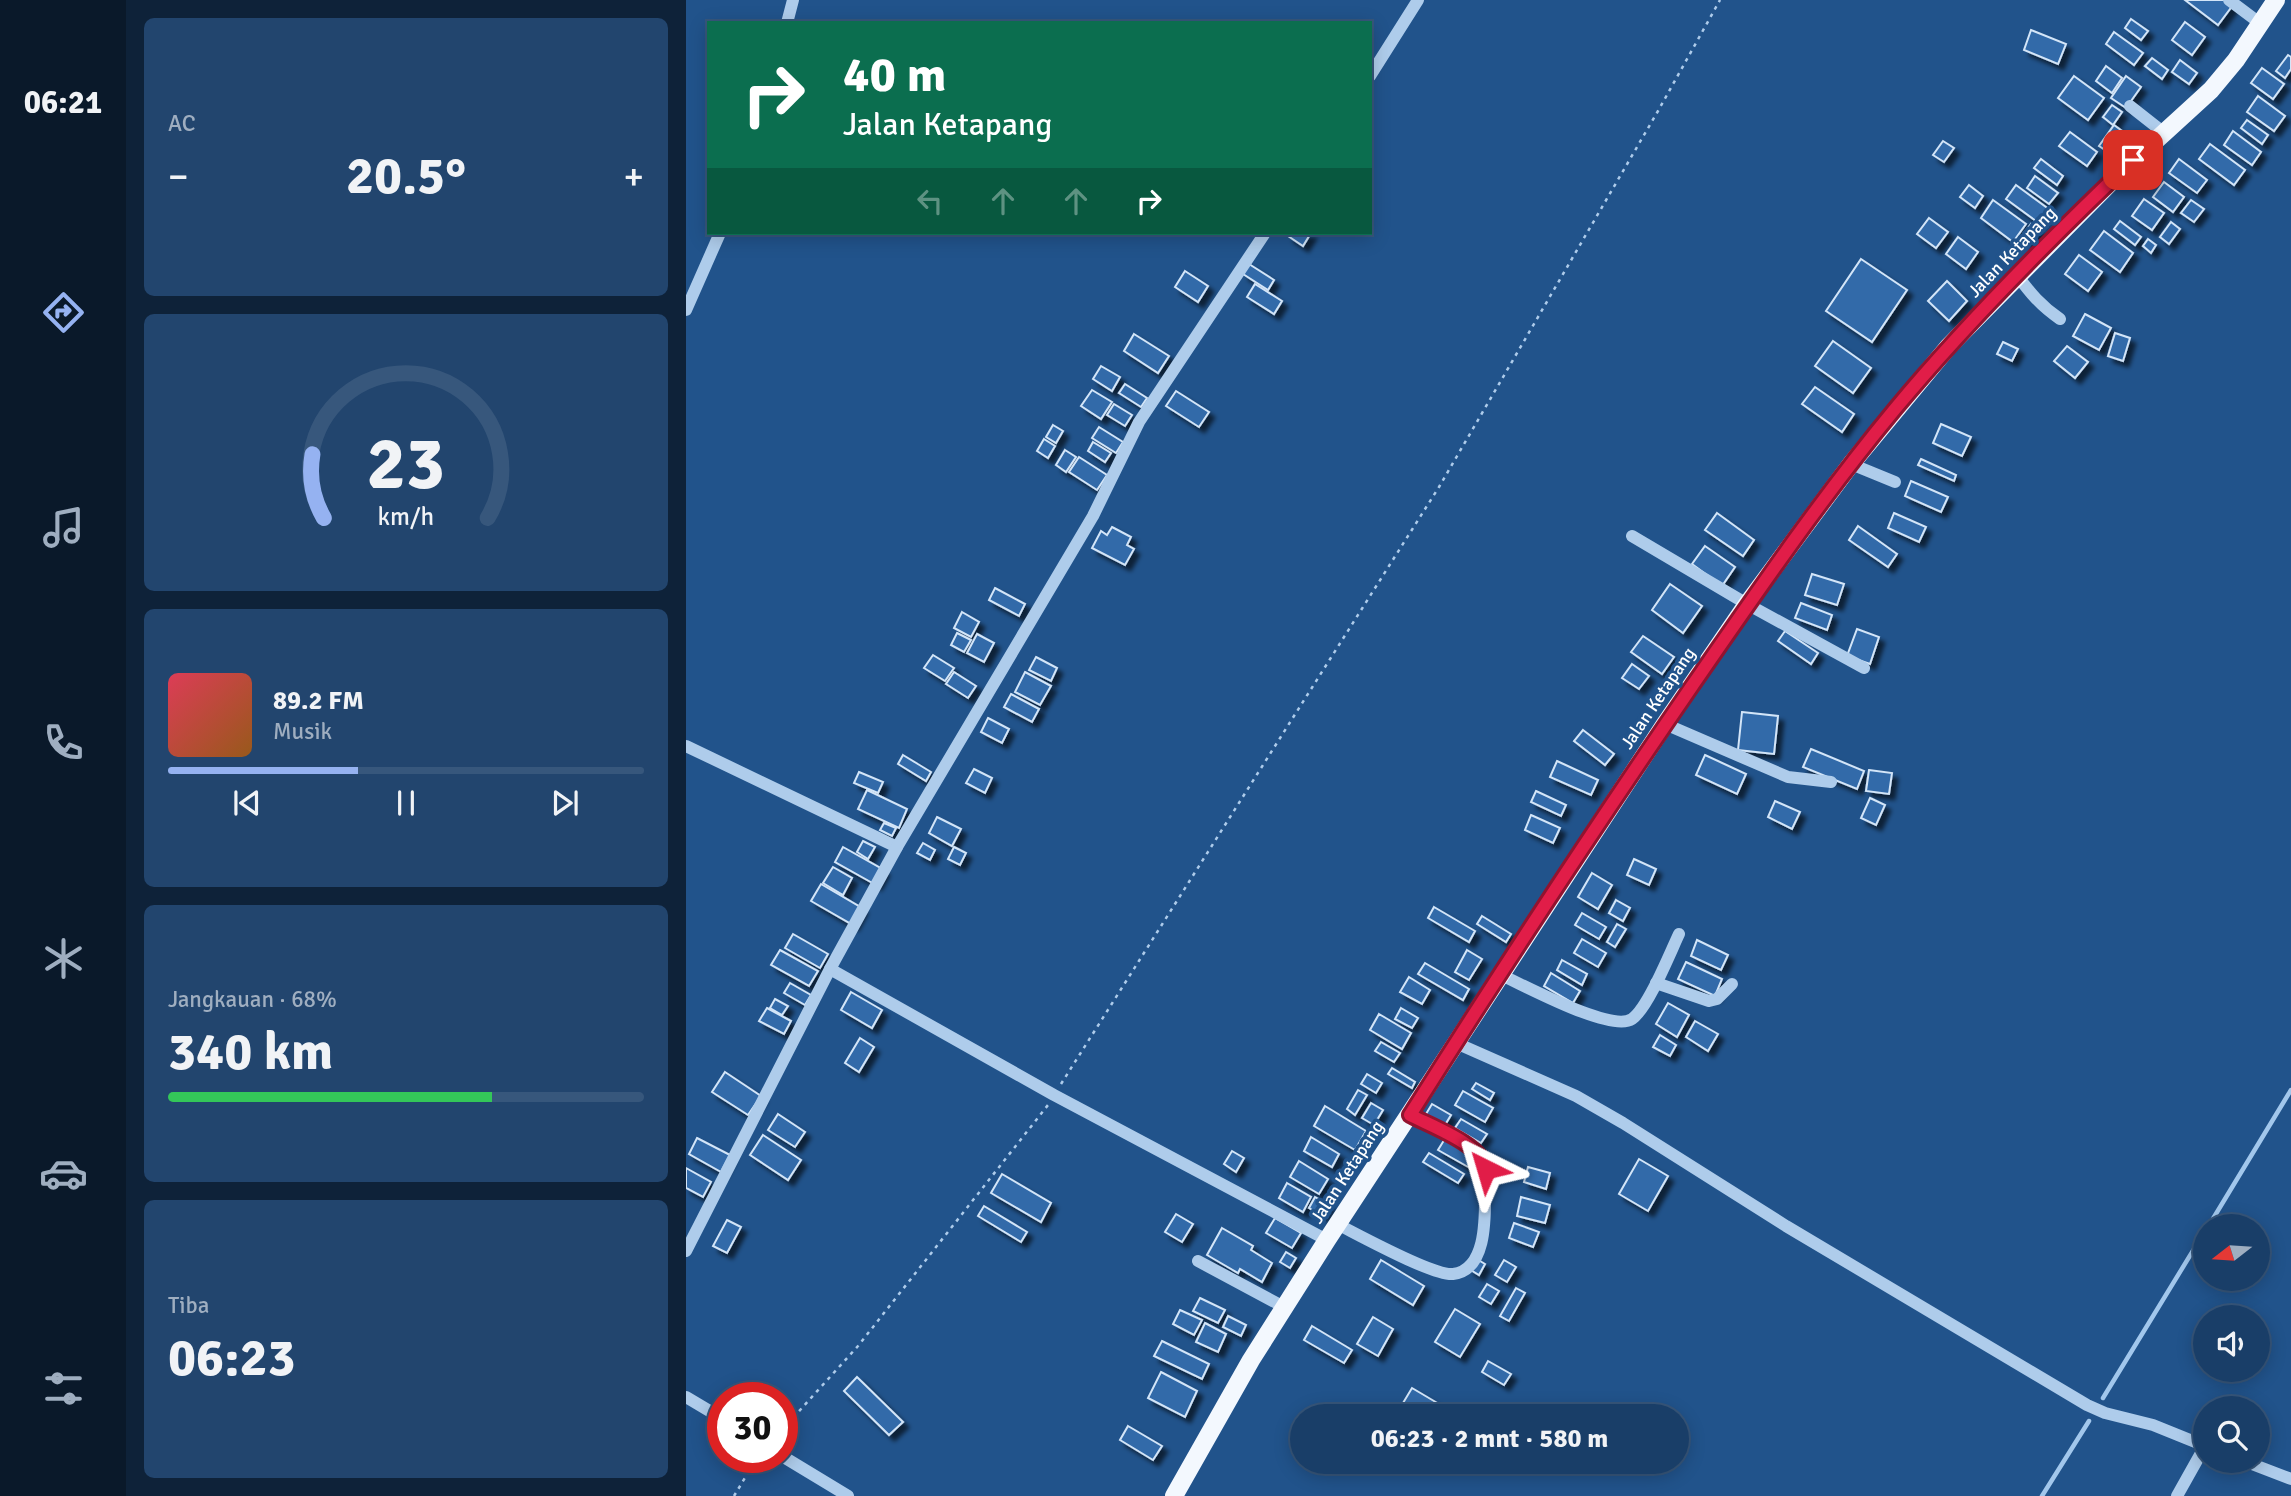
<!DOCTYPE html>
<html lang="id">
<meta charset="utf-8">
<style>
body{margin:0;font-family:Signika,sans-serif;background:#22456e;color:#f1f3f6;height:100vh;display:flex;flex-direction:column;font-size:26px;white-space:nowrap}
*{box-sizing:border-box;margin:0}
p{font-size:23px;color:#9faec0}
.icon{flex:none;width:38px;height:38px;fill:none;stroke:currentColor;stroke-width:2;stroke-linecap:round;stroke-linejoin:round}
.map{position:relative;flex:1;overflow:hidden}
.sheet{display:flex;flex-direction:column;gap:18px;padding:18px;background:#0e2239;width:560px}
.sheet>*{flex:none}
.hud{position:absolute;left:21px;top:21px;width:665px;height:214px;border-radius:0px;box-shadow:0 4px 18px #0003,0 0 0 2px #37577c;background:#0b6e4f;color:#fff;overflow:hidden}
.needle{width:46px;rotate:253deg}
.fabs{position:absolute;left:1507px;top:1214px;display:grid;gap:14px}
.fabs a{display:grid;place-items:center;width:77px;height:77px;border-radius:50%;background:#193e68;box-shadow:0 4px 18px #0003,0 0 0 2px #37577c;font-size:35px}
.speed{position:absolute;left:21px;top:1382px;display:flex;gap:14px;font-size:35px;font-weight:700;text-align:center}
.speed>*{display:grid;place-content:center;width:91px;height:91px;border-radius:50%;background:#193e68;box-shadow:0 4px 18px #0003,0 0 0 2px #37577c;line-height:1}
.speed .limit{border:10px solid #d22;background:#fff;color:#111}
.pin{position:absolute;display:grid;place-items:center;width:60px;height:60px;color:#fff;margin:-30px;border-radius:14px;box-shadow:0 4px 10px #0006}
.me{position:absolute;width:77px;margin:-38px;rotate:320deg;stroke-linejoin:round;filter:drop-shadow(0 0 5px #0008)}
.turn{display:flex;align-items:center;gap:24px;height:147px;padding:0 21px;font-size:32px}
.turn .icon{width:91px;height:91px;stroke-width:2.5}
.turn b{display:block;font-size:49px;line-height:60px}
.lanes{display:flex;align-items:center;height:66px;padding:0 21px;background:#0003;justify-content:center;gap:35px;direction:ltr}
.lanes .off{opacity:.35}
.big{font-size:52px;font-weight:700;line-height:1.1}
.sheet .card{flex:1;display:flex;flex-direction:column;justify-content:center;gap:10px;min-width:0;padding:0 24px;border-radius:10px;background:#22456e}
.sheet .dial{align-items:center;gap:0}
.dial svg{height:182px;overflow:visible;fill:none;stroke:#37577c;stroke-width:7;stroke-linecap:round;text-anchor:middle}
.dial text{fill:#f1f3f6;stroke:none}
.song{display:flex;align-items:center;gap:21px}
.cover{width:84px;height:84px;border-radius:10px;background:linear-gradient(135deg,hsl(350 70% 55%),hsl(30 70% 35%))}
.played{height:7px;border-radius:4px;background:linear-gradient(90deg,#95b2f1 40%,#37577c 40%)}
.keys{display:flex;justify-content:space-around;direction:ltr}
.heat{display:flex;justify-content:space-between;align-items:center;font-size:38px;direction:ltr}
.charge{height:10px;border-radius:5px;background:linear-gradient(90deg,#34c759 68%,#37577c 0)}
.trip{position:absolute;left:604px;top:1404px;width:399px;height:70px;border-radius:35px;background:#193e68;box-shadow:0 4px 18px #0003,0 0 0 2px #37577c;font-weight:700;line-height:70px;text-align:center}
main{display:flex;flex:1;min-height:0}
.tab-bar{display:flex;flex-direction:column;width:126px;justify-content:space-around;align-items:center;background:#0a192a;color:#9faec0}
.tab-bar .icon{width:49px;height:49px}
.tab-bar .current{color:#95b2f1}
.tab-bar b{font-size:32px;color:#f1f3f6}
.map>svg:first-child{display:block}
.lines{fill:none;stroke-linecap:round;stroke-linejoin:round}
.stream{stroke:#a2c7ec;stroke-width:4.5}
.building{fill:#316aa9;stroke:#d3e5f8;stroke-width:2;filter:url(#shadow)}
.path{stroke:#aecceb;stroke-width:2.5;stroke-dasharray:3.5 5;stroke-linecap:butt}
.minor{stroke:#aecceb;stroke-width:12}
.major{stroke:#f3f8fe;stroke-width:18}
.route-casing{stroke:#92132f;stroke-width:18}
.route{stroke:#e11d48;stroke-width:12}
.labels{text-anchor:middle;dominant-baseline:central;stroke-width:7;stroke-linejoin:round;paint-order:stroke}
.street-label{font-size:18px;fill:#fff;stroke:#21538b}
</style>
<main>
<nav class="tab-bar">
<b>06:21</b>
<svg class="icon current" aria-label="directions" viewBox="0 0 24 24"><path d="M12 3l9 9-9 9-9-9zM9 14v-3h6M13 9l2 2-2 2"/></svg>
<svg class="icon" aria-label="music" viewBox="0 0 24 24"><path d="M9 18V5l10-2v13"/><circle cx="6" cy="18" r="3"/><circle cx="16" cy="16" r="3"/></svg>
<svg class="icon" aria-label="phone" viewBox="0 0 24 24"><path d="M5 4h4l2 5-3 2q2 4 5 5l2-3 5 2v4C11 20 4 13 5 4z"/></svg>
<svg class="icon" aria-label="climate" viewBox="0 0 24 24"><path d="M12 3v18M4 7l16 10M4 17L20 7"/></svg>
<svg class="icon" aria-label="car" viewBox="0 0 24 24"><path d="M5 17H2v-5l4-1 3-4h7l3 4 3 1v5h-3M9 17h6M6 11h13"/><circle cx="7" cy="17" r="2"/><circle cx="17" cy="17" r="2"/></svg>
<svg class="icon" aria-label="filters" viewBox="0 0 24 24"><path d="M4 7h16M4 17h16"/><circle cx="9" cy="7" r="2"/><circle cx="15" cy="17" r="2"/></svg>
</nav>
<section class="sheet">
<div class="card"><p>AC</p>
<div class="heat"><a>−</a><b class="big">20.5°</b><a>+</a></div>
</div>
<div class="card dial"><svg viewBox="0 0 100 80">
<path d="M14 69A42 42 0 1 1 86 69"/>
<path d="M14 69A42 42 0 0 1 9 41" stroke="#95b2f1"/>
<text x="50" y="56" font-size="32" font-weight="700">23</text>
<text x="50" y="72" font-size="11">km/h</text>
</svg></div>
<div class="card">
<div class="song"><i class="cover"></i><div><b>89.2 FM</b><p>Musik</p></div></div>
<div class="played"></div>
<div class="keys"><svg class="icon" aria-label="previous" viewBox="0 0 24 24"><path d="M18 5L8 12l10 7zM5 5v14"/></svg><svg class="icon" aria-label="pause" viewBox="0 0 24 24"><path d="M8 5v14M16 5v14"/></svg><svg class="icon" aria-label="next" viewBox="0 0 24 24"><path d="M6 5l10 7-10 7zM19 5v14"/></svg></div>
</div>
<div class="card"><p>Jangkauan · 68%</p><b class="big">340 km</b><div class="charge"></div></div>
<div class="card"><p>Tiba</p><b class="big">06:23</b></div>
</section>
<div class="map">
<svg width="1605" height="1496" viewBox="0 0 1605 1496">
<defs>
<filter id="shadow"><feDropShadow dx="5.5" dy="5.5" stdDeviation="2" flood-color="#0009"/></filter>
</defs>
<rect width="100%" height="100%" fill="#21538b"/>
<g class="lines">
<g class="stream">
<polyline points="1522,1227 1605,1090"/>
<polyline points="1417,1398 1519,1231"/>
<polyline points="1356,1496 1403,1421"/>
</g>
</g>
<g class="building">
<polygon points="1499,0 1541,0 1547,5 1532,25"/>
<polygon points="1445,19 1462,31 1455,40 1439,28"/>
<polygon points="1499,22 1519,37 1506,55 1486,40"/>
<polygon points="1345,30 1380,44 1372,64 1338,50"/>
<polygon points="1428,32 1457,53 1448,65 1420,44"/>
<polygon points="1602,55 1605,57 1605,69 1599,78 1590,71"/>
<polygon points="1466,58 1482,70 1476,79 1459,66"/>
<polygon points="1494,60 1511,73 1503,84 1486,72"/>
<polygon points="1420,66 1436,78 1426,93 1410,81"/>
<polygon points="1576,68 1598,84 1587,99 1565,83"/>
<polygon points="1388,76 1418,98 1402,120 1372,98"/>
<polygon points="1440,76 1455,87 1440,108 1425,98"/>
<polygon points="1572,96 1599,116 1588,131 1561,112"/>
<polygon points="1426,105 1436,112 1427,125 1417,117"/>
<polygon points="1561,120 1582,135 1576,144 1555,128"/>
<polygon points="1428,125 1443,136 1428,156 1413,146"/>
<polygon points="1547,131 1575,152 1566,165 1538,145"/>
<polygon points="1384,132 1411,152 1401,166 1373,146"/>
<polygon points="1257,141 1268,148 1258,162 1247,155"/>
<polygon points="1524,144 1559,170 1548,185 1513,159"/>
<polygon points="1355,159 1377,176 1371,185 1348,168"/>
<polygon points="1493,159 1521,180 1511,193 1483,173"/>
<polygon points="1349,176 1372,193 1363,204 1341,188"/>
<polygon points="1478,182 1498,197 1487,212 1467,197"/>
<polygon points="1283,185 1297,196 1289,208 1274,197"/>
<polygon points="1330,185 1364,210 1354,224 1320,199"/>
<polygon points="1458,199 1478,213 1466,230 1446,216"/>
<polygon points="1307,200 1340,224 1327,242 1295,218"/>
<polygon points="1505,200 1518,209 1508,222 1495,213"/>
<polygon points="1243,218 1262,232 1250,248 1231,234"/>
<polygon points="1434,221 1455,237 1449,245 1428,229"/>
<polygon points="1485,222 1494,229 1483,244 1474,237"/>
<polygon points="1345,224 1354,231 1344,244 1335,237"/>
<polygon points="1418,231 1447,253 1434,272 1404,250"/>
<polygon points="604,233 625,233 617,246 602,236"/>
<polygon points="1272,237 1292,252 1280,269 1260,254"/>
<polygon points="1462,239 1470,245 1465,253 1457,246"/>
<polygon points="1393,255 1416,272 1402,291 1379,274"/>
<polygon points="1175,259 1221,290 1186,342 1140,311"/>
<polygon points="563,264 588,280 582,290 557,274"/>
<polygon points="499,271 522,286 512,302 489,287"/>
<polygon points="1261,281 1281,301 1263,321 1242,301"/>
<polygon points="569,284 596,301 588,314 561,297"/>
<polygon points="1399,314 1425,328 1413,350 1387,336"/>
<polygon points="1429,333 1444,338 1437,361 1422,356"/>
<polygon points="448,334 483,356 472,373 438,351"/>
<polygon points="1147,341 1185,368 1167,393 1129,366"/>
<polygon points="1317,342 1332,349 1326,361 1311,354"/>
<polygon points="1381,346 1402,362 1389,378 1368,361"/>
<polygon points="415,366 434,377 426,391 407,379"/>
<polygon points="439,384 461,398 455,407 433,393"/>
<polygon points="1129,387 1168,414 1156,432 1116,404"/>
<polygon points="406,390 426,402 415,419 395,406"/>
<polygon points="490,391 523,412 513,427 480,406"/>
<polygon points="428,404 446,415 439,426 421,415"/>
<polygon points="1255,424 1285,437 1276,456 1247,443"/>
<polygon points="367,425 377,431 370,443 360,437"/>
<polygon points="413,427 437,442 430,453 406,438"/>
<polygon points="358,439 369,446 362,458 351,451"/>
<polygon points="407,442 425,453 419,462 402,451"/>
<polygon points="379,450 390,457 380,472 370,465"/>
<polygon points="393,457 421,475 411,490 383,472"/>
<polygon points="1235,459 1270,475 1268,481 1232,465"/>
<polygon points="1225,481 1262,497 1255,512 1219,496"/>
<polygon points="1031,513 1068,540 1057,556 1019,530"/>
<polygon points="1208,513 1240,527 1233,542 1202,528"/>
<polygon points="1172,526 1211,554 1202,567 1163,540"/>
<polygon points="426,527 445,537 441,545 448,549 439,565 406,548 415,531 421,535"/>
<polygon points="1019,546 1049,567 1036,586 1006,564"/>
<polygon points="1126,574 1158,584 1151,605 1119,595"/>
<polygon points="984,584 1016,606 997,633 966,610"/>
<polygon points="309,588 339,604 333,616 303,600"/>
<polygon points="1115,603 1146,615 1141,630 1109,618"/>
<polygon points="276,612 293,622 285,637 268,628"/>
<polygon points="1171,629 1193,637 1184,664 1161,656"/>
<polygon points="1099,631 1132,653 1125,664 1092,641"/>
<polygon points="271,633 285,640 278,652 265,645"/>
<polygon points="291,634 308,643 298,662 281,653"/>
<polygon points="957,636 988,657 976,674 945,652"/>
<polygon points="247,655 268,668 259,681 238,668"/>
<polygon points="350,657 371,668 365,681 343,670"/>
<polygon points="946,664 963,676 953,689 936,678"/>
<polygon points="268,672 290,686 282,698 260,684"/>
<polygon points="339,672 365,686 354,705 329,692"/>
<polygon points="325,694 353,709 346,722 318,707"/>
<polygon points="1056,712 1092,716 1088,754 1052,750"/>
<polygon points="302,718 323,729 316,743 295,732"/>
<polygon points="897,730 928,754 919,765 888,741"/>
<polygon points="1125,749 1178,771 1171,789 1117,767"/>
<polygon points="217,755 245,772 240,781 212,764"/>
<polygon points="1019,755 1060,774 1051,794 1010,775"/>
<polygon points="871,761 912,780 905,795 864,777"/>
<polygon points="288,769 306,778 299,793 280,783"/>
<polygon points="1183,770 1206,773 1203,794 1180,791"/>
<polygon points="173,772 197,782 192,793 168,783"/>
<polygon points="181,790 221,809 213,828 172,809"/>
<polygon points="850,791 880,805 875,816 845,802"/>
<polygon points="1184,798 1199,805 1190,825 1175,818"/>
<polygon points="1089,801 1114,812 1106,829 1082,817"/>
<polygon points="845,815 874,828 867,843 839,830"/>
<polygon points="251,817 275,829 266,846 243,833"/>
<polygon points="198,823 210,828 206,836 194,830"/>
<polygon points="177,841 189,847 182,859 171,852"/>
<polygon points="237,843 249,850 244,860 231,853"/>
<polygon points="157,847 198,870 190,885 149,862"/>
<polygon points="268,847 280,853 274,865 262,859"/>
<polygon points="948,859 970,869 963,885 941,875"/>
<polygon points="147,867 166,878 157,895 137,883"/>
<polygon points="906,873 926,885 912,909 892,897"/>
<polygon points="135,884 176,908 167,925 125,901"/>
<polygon points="930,900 944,908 937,921 923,913"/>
<polygon points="748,907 789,931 783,942 742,918"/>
<polygon points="896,913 920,927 913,939 889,925"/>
<polygon points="796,916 825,934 820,942 791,924"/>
<polygon points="931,924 940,929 929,947 921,942"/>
<polygon points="107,934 142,954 134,968 99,948"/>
<polygon points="896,939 920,953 912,967 888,953"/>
<polygon points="1011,940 1042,955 1035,970 1005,956"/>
<polygon points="94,950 132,971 123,986 85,965"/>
<polygon points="781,950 796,959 783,980 769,972"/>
<polygon points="876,960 901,974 896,985 871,970"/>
<polygon points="1000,962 1036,979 1029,996 992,979"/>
<polygon points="739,963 783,989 777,1000 732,974"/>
<polygon points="865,973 894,991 887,1003 858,986"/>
<polygon points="723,977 744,990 736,1004 714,992"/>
<polygon points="104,983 125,995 119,1005 98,993"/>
<polygon points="165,992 196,1010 186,1028 155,1010"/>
<polygon points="89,999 102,1006 96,1015 84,1008"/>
<polygon points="982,1003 1003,1015 991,1037 970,1024"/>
<polygon points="81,1008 105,1021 98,1034 73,1021"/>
<polygon points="715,1008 732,1018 726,1028 709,1019"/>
<polygon points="693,1014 725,1033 716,1049 684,1030"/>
<polygon points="1009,1021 1032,1034 1022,1051 1000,1037"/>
<polygon points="974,1035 990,1045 984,1056 967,1047"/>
<polygon points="174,1038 188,1047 173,1072 159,1063"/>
<polygon points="695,1042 714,1053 708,1062 689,1051"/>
<polygon points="706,1068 729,1082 726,1088 702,1074"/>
<polygon points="39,1072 75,1096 62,1115 26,1092"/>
<polygon points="681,1074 696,1083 690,1093 675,1084"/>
<polygon points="790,1083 808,1093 804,1100 786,1089"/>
<polygon points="672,1090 681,1095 669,1115 661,1109"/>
<polygon points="777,1091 807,1108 799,1122 769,1105"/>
<polygon points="685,1103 697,1110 688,1125 676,1118"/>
<polygon points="746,1104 765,1115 756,1130 737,1119"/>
<polygon points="639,1106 680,1131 669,1150 628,1126"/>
<polygon points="92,1114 119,1132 109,1147 82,1130"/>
<polygon points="775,1119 801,1134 795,1143 769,1128"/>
<polygon points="77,1135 115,1160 102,1180 64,1155"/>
<polygon points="625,1137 653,1154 646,1167 618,1151"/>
<polygon points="760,1137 791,1156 784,1168 752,1150"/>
<polygon points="11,1138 44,1155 35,1172 3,1154"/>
<polygon points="546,1151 558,1158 550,1172 538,1164"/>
<polygon points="743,1153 778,1174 772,1183 737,1162"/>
<polygon points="953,1159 982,1176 962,1211 933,1194"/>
<polygon points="613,1161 642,1179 633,1194 604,1177"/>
<polygon points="842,1167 864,1173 860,1189 838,1182"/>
<polygon points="0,1168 25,1182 17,1197 0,1188"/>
<polygon points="316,1174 365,1203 355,1222 305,1193"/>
<polygon points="601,1183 625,1197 617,1212 593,1198"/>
<polygon points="629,1197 643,1205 636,1216 623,1208"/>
<polygon points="835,1197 864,1205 859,1223 831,1216"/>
<polygon points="298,1206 341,1232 335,1242 292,1216"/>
<polygon points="490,1214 507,1224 496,1242 479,1232"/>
<polygon points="589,1218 615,1233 606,1248 580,1233"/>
<polygon points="41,1220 55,1227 41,1253 27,1246"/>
<polygon points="828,1223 853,1232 847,1247 823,1238"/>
<polygon points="536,1228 567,1246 565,1250 586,1263 576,1282 554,1269 552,1273 521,1255"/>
<polygon points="600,1252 610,1258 604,1268 594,1262"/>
<polygon points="789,1258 799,1264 793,1275 783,1269"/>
<polygon points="695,1260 738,1286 727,1305 684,1279"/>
<polygon points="818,1260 830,1267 821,1282 809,1275"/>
<polygon points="801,1284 813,1291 805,1304 793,1297"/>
<polygon points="830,1288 839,1293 823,1321 814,1316"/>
<polygon points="514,1298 539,1310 532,1323 507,1311"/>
<polygon points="769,1309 794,1324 774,1357 749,1342"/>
<polygon points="494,1310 516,1320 508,1335 487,1324"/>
<polygon points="542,1316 560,1325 555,1336 537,1327"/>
<polygon points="687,1317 707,1329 692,1356 671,1344"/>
<polygon points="519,1323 540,1334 532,1352 510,1342"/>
<polygon points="626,1326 666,1350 658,1363 618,1340"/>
<polygon points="476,1341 523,1364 516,1379 468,1356"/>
<polygon points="802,1361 825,1374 818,1385 796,1372"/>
<polygon points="475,1372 511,1391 499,1417 462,1398"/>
<polygon points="171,1377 217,1422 203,1435 158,1391"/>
<polygon points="726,1388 753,1404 746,1416 715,1416 711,1413"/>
<polygon points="442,1426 476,1446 467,1460 434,1440"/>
</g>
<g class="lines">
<g class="path">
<polyline points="375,1084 753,487 972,111 1034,0"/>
<polyline points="96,1430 172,1346 362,1105"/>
<polyline points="48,1496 71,1458"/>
</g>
<g class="minor">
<polyline points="1543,0 1575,24"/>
<polyline points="101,23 107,0"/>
<polyline points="684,76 732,0"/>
<polyline points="1444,106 1477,132"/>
<path d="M1331,275C1344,293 1355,306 1374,319"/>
<polyline points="0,310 34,233"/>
<polyline points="1165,464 1209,482"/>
<polyline points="946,536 1061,604 1178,668"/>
<polyline points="979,724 1102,777 1145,782"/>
<polyline points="0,746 211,847"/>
<polyline points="144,969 368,1095 641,1240"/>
<path d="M815,975C838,985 925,1033 946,1019C962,1008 984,953 993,934"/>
<polyline points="970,983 1023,1001 1031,999 1046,984"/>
<polyline points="770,1043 890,1096 937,1123 1100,1226 1401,1405 1419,1413 1467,1425 1519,1446"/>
<path d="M651,1224C673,1235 747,1276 767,1274C802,1270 799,1214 799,1189C800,1180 801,1171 799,1162L786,1148L724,1115"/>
<polyline points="0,1251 144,969 211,847 407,516 453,422 579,233"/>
<polyline points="512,1261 598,1307"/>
<polyline points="0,1397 37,1419"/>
<polyline points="96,1456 162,1496"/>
<polyline points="1558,1461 1605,1479"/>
<polyline points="1491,1496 1519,1446"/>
</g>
<polyline class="major" points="488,1496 565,1360 641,1240 979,724 1061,604 1165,464 1263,346 1432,175 1525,90 1550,60 1590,0"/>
</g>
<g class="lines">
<g class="route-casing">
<path id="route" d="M800,1169C797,1145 745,1126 724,1115C815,971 909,827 1006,686C1071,592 1136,497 1209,409C1282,321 1364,239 1447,160"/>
</g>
<use href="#route" class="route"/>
</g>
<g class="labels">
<g class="street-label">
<text transform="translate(1326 252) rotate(-46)">Jalan Ketapang</text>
<text transform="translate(972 698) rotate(-56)">Jalan Ketapang</text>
<text transform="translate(661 1172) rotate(-57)">Jalan Ketapang</text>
</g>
</g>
</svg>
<div class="fabs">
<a><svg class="needle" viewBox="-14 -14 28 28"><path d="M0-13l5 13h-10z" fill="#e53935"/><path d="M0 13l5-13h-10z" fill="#9faec0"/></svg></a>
<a><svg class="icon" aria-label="sound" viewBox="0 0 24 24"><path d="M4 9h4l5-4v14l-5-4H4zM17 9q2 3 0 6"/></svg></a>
<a><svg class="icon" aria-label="search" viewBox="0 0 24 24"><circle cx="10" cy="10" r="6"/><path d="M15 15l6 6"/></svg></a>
</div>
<div class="speed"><div class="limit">30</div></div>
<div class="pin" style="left:1447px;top:160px;background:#d93025"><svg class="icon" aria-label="arrive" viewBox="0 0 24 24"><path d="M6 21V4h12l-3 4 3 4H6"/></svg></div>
<svg class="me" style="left:800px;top:1169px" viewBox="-20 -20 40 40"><path d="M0-17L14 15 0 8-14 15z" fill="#e11d48" stroke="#fff" stroke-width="4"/></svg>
<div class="trip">06:23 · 2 mnt · 580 m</div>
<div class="hud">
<div class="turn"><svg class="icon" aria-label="right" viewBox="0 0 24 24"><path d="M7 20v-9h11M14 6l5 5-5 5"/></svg><div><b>40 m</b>Jalan Ketapang</div></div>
<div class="lanes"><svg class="icon off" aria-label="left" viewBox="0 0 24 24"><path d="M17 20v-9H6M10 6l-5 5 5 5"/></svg><svg class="icon off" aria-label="ahead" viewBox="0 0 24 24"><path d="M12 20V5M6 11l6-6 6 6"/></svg><svg class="icon off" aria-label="ahead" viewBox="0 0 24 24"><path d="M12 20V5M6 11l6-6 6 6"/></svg><svg class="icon" aria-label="right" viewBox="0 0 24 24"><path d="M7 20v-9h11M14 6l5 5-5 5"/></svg></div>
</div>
</div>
</main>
